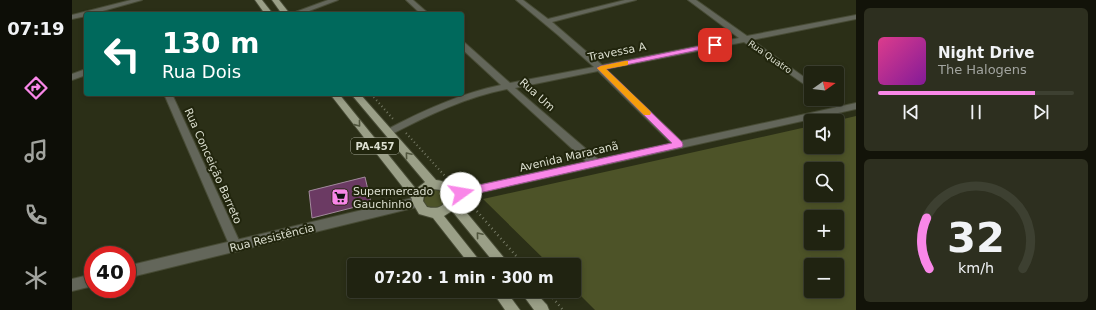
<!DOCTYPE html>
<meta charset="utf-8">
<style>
body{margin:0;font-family:"DejaVu Sans",sans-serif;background:#2d2f1f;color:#f1f3f6;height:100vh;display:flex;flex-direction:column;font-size:15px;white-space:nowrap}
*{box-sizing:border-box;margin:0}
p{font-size:13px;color:#a2a49f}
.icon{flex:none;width:22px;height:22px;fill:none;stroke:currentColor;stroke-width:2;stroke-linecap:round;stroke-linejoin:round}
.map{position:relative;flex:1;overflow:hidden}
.side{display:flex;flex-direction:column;gap:8px;padding:8px;background:#121309;width:240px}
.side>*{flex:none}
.banner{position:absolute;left:12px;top:12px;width:380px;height:84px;border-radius:4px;box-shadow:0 2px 6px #0003,0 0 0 1px #3d4031;background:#00695c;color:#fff;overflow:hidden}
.needle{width:26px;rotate:76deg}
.tools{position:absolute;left:732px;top:66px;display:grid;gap:8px}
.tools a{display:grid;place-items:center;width:40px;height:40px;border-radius:4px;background:#202311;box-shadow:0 2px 6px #0003,0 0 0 1px #3d4031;font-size:20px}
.speed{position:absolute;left:12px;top:246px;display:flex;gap:8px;font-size:20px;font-weight:700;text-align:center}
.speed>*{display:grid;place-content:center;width:52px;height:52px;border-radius:50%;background:#202311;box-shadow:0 2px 6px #0003,0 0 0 1px #3d4031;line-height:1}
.speed .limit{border:6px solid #d22;background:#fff;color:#111}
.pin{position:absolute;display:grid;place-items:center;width:34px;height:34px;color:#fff;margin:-17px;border-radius:8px;box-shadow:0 2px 6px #0006}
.me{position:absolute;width:44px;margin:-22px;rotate:77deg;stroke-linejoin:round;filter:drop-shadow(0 0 3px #0008)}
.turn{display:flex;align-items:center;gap:14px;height:84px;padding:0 12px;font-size:18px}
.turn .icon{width:52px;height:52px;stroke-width:2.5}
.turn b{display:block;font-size:28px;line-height:34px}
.side .card{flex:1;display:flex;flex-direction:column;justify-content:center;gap:6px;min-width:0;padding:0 14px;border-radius:6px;background:#2d2f1f}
.side .dial{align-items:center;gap:0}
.dial svg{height:104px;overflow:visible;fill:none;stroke:#3d4031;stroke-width:7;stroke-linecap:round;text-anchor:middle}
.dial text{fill:#f1f3f6;stroke:none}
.song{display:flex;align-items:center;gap:12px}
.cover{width:48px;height:48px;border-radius:6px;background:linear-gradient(135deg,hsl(330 70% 55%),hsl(290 70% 35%))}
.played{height:4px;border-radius:2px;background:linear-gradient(90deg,#f987e8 80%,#3d4031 80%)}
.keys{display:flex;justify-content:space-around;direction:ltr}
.trip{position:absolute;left:275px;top:258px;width:234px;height:40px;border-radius:4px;background:#202311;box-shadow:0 2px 6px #0003,0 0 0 1px #3d4031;font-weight:600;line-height:40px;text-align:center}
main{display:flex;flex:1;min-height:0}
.tabs{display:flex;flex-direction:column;width:72px;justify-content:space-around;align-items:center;background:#0d0e07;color:#a2a49f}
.tabs .icon{width:28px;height:28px}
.tabs .current{color:#f987e8}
.tabs b{font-size:18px;color:#f1f3f6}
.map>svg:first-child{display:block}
.green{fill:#4d5328;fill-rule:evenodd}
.building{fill:#6b3a63;stroke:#a28a9d}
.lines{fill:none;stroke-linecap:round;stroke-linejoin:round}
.minor-casing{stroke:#474b35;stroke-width:2}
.tertiary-casing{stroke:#474b35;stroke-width:2}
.primary-casing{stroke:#474b35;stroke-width:2}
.path-far1{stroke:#767a65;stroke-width:2;stroke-dasharray:1 3;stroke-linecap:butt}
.path{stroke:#767a65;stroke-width:2.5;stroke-dasharray:1 3.5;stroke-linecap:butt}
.minor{fill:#63665a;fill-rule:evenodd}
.tertiary{fill:#63665a;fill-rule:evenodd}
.primary{fill:#9a9f87;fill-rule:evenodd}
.oneway{stroke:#51563e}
.route{fill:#f987e8;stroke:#a25897}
.slow{fill:#f59e0b}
.labels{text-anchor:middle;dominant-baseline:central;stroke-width:4;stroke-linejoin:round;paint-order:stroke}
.far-street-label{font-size:9px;fill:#dcdfd0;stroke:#21250d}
.shield{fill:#21250d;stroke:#a4a796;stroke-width:1}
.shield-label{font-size:10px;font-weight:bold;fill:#dcdfd0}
.street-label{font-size:11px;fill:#dcdfd0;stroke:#21250d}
.poi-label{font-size:11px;fill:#dcdfd0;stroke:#21250d;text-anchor:start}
</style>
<main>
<nav class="tabs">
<b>07:19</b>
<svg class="icon current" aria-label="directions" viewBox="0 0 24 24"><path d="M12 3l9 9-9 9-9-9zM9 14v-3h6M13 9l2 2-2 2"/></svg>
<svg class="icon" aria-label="music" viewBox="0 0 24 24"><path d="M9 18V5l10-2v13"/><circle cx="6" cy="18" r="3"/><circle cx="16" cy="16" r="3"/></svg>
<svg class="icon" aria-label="phone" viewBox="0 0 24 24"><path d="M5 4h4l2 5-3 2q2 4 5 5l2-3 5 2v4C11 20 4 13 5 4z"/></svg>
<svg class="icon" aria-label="climate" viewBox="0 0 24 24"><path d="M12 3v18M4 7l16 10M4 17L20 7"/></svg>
</nav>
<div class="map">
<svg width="784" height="310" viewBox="0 0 784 310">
<rect width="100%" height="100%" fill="#2b2f17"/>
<g class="green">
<path d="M784,116V310H523L502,289V265H478L411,199L739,126V147H765V121H763ZM739,169H765V195H739ZM739,217H765V243H739ZM739,265H765V291H739Z"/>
<path d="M363,190L371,191L377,198L373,207L357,209L352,203C352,195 356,192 363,190Z"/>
</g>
<polygon class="building" points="293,177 299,203 240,218 237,191"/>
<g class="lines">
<g class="minor-casing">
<g id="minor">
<polygon points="59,0 70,0 20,14 14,14 14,16 0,19 0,15"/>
<polygon points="256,0 266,0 229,14 218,14"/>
<polygon points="334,0 341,0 357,14 349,14"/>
<path d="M444,0H451L476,19L553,0H564L480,22L530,65L667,38L616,0H624L675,36L784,15V19L680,40L739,82V89L672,42L534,69L610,142L612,145L610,148H604L526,71L443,88L527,160L528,163L527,166H519L435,89C394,97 357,115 320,134H314L312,132L314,130C350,111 389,93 429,85L390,49V43H393L438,83L522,67L486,35Z"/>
<polygon points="14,69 14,75 0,80 0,74"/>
<polygon points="92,94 100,94 170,247 168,251 164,252 160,251"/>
<polygon points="754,99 764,99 776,109 774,111 768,111"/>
</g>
</g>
<g class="tertiary-casing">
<g id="tertiary">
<polygon points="784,103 784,109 380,199 376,198 375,195 376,192 380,191"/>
<polygon points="345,197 349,199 350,202 349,205 345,207 55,278 55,266"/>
<polygon points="21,274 21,286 0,291 0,279"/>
</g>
</g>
<g class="primary-casing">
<g id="primary">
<polygon points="183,0 190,0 201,14 193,14"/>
<polygon points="200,0 207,0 218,14 210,14"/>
<path d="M258,94H267L344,189L353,182L279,94H288L364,180C374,181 387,188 385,201L438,265H424L380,211L372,216L411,265H398L361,218L347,214L340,202V199ZM360,189L370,190L375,199C370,208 365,209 355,207L351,201L352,195Z"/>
<polygon points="420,291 434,291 448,310 433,310"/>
<polygon points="448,291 462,291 475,305 477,310 462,310"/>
</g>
</g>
<g class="path-far1">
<polyline points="299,94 322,120"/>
<polyline points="334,133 373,176"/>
</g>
<g class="path">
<polyline points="396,201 452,265"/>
<polyline points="475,291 491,310"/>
</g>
<use href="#minor" class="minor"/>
<use href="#tertiary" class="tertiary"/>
<use href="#primary" class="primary"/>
</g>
<defs><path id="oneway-chevron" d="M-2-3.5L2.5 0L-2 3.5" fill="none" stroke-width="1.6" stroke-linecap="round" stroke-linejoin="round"/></defs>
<g class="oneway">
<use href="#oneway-chevron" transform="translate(286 124) rotate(51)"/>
<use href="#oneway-chevron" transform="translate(336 155) rotate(-130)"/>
<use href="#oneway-chevron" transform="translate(407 235) rotate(-130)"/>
</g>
<polygon class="route" points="643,43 647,45 646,46 534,69 610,142 611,145 610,147 389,197 385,196 384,193 385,190 389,189 600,143 525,68 529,66"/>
<polygon class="slow" points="553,61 556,61 556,65 534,69 578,111 579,113 578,115 572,115 525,68 529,66"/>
<defs>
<g id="supermarket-square" transform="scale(0.9)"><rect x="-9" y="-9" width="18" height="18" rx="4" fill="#f987e8" stroke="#21250d"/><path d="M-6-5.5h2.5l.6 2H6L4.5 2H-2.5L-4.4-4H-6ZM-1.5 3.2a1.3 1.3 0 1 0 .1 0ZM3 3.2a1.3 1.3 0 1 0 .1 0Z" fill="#111"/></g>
</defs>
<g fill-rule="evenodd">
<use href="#supermarket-square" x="268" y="197"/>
</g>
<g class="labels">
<g class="far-street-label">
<text transform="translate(698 57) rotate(35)">Rua Quatro</text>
</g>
<rect class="shield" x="279" y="138" width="48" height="16" rx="3"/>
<g class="shield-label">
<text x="303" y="146">PA-457</text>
</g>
<g class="street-label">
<text transform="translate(545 52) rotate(-11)">Travessa A</text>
<text transform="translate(465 95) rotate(42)">Rua Um</text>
<text transform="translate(497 157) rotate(-13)">Avenida Maracanã</text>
<text transform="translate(141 166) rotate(66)">Rua Conceição Barreto</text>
<text transform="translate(200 238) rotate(-14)">Rua Resistência</text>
</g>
<g class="poi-label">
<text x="281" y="191">Supermercado<tspan x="281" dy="13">Gauchinho</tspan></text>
</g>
</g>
</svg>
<div class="tools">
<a><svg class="needle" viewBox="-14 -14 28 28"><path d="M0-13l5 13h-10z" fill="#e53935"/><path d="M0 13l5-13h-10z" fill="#a2a49f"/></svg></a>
<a><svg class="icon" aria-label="sound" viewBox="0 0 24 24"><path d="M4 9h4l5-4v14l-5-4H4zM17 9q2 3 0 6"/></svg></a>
<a><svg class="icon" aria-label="search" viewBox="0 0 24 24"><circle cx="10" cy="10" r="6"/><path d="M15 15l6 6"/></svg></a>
<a>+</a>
<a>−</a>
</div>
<div class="speed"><div class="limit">40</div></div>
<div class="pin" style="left:643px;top:45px;background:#d93025"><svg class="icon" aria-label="arrive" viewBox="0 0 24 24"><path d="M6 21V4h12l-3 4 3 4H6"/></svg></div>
<svg class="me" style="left:389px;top:193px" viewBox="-20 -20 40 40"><circle r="19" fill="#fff"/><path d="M0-13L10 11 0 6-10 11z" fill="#f987e8"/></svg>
<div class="trip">07:20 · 1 min · 300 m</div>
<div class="banner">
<div class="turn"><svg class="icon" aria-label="left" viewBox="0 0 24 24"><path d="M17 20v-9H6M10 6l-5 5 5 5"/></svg><div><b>130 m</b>Rua Dois</div></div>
</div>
</div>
<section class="side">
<div class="card">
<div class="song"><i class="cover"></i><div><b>Night Drive</b><p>The Halogens</p></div></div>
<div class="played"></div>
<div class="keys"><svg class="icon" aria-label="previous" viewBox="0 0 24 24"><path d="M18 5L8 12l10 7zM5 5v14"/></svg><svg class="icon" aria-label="pause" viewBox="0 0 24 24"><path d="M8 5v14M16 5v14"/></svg><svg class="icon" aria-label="next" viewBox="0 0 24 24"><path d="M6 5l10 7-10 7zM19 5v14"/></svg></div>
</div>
<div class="card dial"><svg viewBox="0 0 100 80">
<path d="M14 69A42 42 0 1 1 86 69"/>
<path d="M14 69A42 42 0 0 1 12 30" stroke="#f987e8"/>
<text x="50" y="56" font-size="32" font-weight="700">32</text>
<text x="50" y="72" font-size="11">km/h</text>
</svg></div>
</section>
</main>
